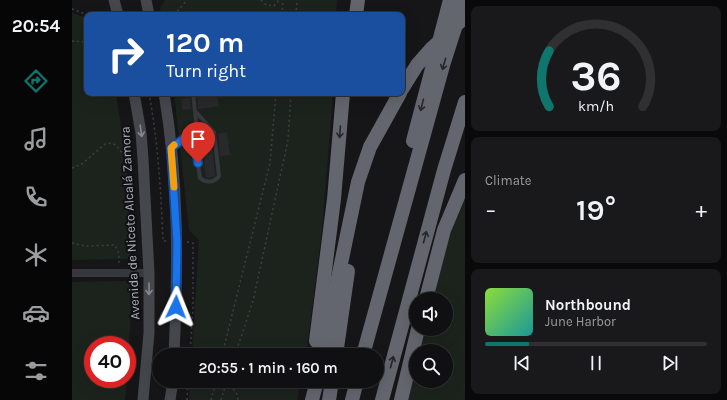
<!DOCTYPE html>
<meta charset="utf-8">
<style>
body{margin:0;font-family:Karla,sans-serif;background:#19191b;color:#f1f3f6;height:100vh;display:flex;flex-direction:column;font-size:15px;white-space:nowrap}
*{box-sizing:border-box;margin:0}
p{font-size:13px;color:#9c9d9f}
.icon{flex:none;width:22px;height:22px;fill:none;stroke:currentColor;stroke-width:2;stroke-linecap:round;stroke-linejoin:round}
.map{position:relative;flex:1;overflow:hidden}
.side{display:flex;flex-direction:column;gap:6px;padding:6px;background:#09090a;width:262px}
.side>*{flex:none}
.top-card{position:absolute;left:12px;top:12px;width:321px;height:84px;border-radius:8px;box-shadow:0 4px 16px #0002,0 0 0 1px #303032;background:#1a4fa0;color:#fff;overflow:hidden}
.controls{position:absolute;left:337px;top:292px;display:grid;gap:8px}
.controls a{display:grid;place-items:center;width:44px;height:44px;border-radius:50%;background:#101012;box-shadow:0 4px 16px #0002,0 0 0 1px #303032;font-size:20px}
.speed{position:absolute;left:12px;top:336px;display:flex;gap:8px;font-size:20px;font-weight:700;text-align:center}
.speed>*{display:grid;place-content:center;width:52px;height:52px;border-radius:50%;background:#101012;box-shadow:0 4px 16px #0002,0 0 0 1px #303032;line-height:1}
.speed .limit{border:6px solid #d22;background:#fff;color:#111}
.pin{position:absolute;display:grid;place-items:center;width:34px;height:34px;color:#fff;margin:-41px -17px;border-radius:50% 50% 50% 0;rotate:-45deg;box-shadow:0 0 4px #0007}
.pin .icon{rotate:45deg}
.me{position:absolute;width:44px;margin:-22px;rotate:2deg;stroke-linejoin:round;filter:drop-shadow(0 0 3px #0008)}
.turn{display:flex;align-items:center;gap:14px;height:84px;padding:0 16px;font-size:18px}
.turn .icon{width:52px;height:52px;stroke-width:2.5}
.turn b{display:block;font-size:28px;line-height:34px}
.big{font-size:30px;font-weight:600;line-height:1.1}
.side .tile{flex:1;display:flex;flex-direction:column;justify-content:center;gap:6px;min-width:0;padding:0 14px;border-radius:8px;background:#19191b}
.side .dial{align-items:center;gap:0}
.dial svg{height:104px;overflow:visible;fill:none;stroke:#303032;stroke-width:7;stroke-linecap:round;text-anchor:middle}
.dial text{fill:#f1f3f6;stroke:none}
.song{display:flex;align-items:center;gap:12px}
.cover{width:48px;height:48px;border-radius:6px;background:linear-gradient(135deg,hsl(90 70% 55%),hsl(180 70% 35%))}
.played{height:4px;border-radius:2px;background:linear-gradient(90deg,#0f766e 20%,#303032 20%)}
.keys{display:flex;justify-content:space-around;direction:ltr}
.heat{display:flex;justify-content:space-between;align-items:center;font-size:22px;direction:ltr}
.trip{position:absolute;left:80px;top:348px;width:232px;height:40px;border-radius:20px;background:#101012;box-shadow:0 4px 16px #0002,0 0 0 1px #303032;font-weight:600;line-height:40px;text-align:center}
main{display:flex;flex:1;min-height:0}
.tab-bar{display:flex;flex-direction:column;width:72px;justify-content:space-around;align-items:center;background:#060607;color:#9c9d9f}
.tab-bar .icon{width:28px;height:28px}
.tab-bar .active{color:#0f766e}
.tab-bar b{font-size:18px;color:#f1f3f6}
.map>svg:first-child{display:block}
.green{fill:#1c231d}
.building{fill:#29292c}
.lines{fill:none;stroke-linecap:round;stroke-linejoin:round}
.path{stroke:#3d3f44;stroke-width:1.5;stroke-dasharray:2 3;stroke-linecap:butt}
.lane{stroke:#37383d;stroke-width:4}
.street{stroke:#37383d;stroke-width:8}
.secondary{stroke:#45474d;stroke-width:11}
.highway{stroke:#63666e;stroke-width:14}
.highway-bridge{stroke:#63666e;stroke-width:14}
.oneway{stroke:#26262a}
.oneway2{stroke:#858993}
.route-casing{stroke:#114b97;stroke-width:10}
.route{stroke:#1a73e8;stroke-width:7}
.slow{stroke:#f59e0b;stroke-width:7}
.labels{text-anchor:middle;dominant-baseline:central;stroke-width:4;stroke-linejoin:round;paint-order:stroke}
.street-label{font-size:13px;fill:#a8adb8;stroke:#111113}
</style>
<main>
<nav class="tab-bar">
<b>20:54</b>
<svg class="icon active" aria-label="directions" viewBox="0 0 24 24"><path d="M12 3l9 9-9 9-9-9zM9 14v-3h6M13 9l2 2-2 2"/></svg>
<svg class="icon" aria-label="music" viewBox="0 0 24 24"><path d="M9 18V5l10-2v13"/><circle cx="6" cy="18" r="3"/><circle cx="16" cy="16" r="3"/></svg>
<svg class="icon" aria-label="phone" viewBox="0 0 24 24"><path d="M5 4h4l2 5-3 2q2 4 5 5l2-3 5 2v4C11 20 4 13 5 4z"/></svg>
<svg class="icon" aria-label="climate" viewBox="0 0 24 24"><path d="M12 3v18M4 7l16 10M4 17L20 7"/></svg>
<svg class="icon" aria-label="car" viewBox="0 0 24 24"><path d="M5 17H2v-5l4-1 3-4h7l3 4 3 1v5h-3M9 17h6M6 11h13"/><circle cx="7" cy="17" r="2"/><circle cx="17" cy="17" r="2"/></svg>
<svg class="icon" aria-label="filters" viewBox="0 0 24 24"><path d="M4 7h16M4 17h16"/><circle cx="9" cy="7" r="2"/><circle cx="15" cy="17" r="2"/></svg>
</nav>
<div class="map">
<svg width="393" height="400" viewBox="0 0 393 400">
<rect width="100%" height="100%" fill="#161618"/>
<g class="green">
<polygon points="93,0 265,0 264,15 89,15 88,7"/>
<polygon points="0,13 15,18 15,93 44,93 54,158 59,259 0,260"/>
<polygon points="102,93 261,93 250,231 234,355 120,355 127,240 117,230"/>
<polygon points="393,197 393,400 335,400 344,360 344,381 374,381 374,351 346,351 351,329 374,329 374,299 358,299 381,224"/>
<polygon points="53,281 60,287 60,292 55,378 55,345 21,345 21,379 55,379 53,400 0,400 0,282"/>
<polygon points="118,381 229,381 225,400 117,400"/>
</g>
<g class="building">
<polygon points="125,93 132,93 132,96 145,94 147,106 126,109"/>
<polygon points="118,98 119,109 110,110 109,99"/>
<polygon points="155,132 158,155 148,156 146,134"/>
<polygon points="139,135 143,176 136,178 134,177 129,136"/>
</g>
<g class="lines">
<g class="path">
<polyline points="189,0 194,5 202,6 207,0"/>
<polyline points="0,9 16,15"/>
<polyline points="102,15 115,0"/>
<polyline points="210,15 211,0"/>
<polyline points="224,15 225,0"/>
<polyline points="0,41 15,42"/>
<path d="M77,93C86,142 89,192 91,241H95"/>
<polyline points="0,168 10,164 33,144 39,143 44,145 54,158 61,159"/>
<polyline points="115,242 121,243 121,306 118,355"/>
<polyline points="0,243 13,246 43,245 47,254 47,265"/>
<polyline points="150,355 198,163 204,93"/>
<polyline points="163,355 181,301 216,140 219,93"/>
<polyline points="155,381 165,394 166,400"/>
<polyline points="115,400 116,381"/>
<polyline points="139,400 144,381"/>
<polyline points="149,400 155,381"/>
</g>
<g class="lane">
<path d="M121,132L128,178C134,183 142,183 147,176L142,132L123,111"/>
<polyline points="101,146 125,130 121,93"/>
</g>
<polyline class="street" points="0,273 77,273"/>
<g class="secondary">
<polyline points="42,0 46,15"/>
<polyline points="74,0 77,15"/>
<polyline points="62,93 69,133 71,159 77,273 77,333 71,400"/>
<path d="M92,93C107,180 106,267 102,355"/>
<polyline points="98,400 101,381"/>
</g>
<g class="highway">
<polyline points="284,15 286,0"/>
<polyline points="330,89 345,65 360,48"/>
<polyline points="341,141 378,0"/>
<polyline points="354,299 372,230 393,180"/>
<polyline points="244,341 262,199 271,93"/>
<polyline points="250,355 286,182 298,147 328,93"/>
<polyline points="264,355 276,271"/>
<polyline points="291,355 372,62 392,0"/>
<polyline points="240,400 245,381"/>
<polyline points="257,400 260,381"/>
<polyline points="280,400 285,381"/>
<polyline points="310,400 372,170 393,102"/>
<polyline points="329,400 346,329"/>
</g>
<polyline class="highway-bridge" points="360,48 393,17"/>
</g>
<defs><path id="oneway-shaft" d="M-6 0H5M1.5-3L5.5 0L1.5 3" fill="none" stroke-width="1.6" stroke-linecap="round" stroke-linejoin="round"/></defs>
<g class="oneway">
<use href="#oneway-shaft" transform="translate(372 64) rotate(106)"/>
<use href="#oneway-shaft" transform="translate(350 105) rotate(104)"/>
<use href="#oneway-shaft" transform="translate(268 132) rotate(94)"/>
<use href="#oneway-shaft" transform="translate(353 237) rotate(-75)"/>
<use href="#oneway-shaft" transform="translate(320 362) rotate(-75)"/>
</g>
<g class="oneway2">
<use href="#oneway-shaft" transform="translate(69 131) rotate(82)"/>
<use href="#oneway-shaft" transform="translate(77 289) rotate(90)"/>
</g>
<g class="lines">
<g class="route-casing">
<polyline id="route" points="104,307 105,242 99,148 121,132 126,163"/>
</g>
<use href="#route" class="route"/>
<polyline class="slow" points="102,145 99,148 102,187"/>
</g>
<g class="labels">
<g class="street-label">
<text transform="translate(58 223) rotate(-93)">Avenida de Niceto Alcalá Zamora</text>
</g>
</g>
</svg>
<div class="controls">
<a><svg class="icon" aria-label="sound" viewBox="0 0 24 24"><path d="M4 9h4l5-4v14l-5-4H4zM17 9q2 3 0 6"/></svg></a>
<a><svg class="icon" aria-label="search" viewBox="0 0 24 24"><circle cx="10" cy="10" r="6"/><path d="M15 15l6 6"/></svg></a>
</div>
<div class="speed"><div class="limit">40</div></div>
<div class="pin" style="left:126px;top:163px;background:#d93025"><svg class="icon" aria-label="arrive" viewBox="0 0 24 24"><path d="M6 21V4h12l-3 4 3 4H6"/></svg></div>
<svg class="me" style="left:104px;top:307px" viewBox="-20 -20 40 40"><path d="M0-17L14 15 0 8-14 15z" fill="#1a73e8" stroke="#fff" stroke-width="4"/></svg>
<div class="trip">20:55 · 1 min · 160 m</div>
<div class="top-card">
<div class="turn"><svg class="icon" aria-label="right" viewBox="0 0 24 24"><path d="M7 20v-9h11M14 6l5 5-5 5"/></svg><div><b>120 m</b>Turn right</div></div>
</div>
</div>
<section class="side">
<div class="tile dial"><svg viewBox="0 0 100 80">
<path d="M14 69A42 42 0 1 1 86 69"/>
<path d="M14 69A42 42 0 0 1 14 26" stroke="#0f766e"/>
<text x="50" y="56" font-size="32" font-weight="700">36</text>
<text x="50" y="72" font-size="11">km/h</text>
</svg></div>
<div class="tile"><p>Climate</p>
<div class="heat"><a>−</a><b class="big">19°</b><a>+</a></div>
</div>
<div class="tile">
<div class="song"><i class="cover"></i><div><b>Northbound</b><p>June Harbor</p></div></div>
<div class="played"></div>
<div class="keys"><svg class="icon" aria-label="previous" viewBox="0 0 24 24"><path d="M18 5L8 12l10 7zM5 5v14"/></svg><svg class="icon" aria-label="pause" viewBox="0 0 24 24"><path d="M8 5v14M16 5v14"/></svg><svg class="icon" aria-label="next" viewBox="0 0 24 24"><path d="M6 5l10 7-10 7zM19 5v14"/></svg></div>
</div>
</section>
</main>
